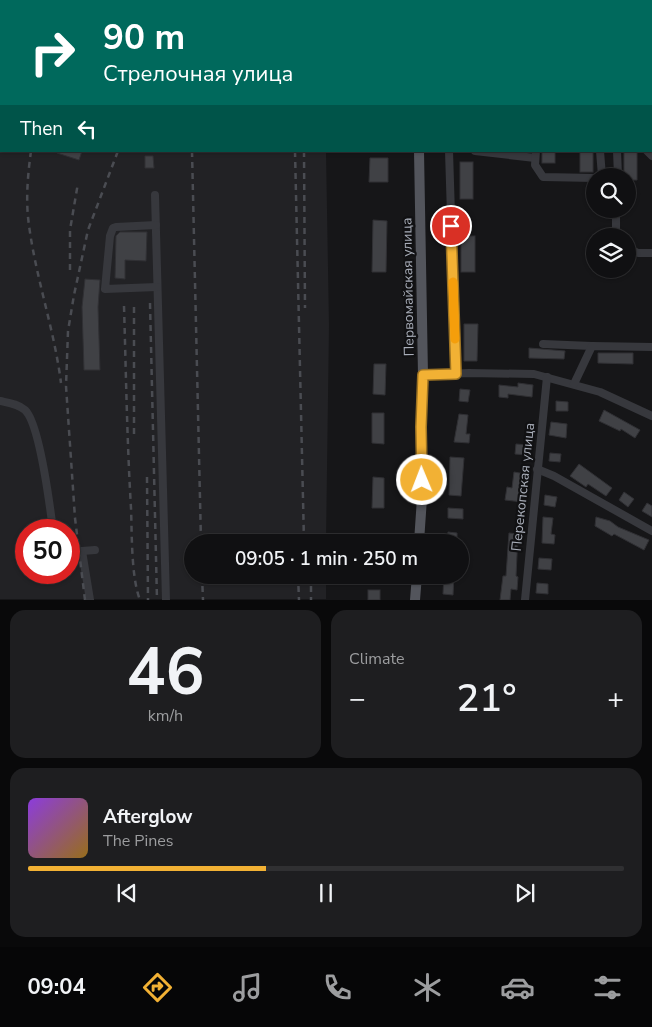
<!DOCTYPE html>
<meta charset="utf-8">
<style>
body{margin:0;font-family:"Nunito Sans",sans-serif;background:#1e1e20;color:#f1f3f6;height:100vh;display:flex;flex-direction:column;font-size:19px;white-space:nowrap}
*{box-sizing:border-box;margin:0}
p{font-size:16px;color:#9c9d9f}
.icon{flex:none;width:28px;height:28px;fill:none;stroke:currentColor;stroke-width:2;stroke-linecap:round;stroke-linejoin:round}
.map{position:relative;height:600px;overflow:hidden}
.side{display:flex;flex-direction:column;gap:10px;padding:10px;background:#09090a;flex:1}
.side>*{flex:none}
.guide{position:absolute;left:0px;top:0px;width:652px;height:152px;box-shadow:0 1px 4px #0004,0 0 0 1px #303032;background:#00695c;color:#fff;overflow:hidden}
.controls{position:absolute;left:586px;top:168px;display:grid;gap:10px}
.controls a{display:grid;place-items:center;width:50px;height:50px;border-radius:50%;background:#101012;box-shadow:0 1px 4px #0004,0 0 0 1px #303032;font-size:25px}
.speed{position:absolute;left:15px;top:519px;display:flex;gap:10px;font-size:25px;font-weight:700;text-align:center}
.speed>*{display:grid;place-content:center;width:65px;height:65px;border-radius:50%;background:#101012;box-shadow:0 1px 4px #0004,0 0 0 1px #303032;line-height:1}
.speed .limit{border:8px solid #d22;background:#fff;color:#111}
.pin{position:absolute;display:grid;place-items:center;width:42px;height:42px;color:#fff;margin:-21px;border:2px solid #fff;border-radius:50%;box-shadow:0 1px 5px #0007}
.me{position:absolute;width:55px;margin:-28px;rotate:359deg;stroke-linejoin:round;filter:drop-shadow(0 0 4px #0008)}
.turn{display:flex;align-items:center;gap:18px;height:105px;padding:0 20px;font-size:22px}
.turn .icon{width:65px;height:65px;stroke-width:2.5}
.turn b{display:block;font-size:35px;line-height:42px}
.then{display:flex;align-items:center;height:48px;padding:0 20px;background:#0003;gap:10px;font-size:19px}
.big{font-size:38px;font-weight:600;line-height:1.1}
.side .widget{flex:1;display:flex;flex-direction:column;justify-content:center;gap:8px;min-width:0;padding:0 18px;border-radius:15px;background:#1e1e20}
.side .dial{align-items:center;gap:0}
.dial b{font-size:65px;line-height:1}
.song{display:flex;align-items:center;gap:15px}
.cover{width:60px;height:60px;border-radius:8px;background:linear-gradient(135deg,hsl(270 70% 55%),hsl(40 70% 35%))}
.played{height:5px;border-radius:2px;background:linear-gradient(90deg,#f2b134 40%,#303032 40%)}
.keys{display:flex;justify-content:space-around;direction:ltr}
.heat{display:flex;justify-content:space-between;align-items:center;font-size:28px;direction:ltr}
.side .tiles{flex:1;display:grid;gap:10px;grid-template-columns:1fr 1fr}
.widget:last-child{grid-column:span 2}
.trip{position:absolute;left:184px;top:534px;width:285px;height:50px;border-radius:25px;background:#101012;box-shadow:0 1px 4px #0004,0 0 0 1px #303032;font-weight:600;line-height:50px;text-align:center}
.tabs{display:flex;height:80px;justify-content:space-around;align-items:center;background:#060607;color:#9c9d9f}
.tabs .icon{width:35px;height:35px}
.tabs .current{color:#f2b134}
.tabs b{font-size:22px;color:#f1f3f6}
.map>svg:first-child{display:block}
.built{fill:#222225;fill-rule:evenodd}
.building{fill:#404145;stroke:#303034}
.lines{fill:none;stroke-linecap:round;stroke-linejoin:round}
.path{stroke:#3d3f44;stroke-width:1;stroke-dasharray:2.5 4;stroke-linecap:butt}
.minor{stroke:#37383d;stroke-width:8}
.major{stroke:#53555c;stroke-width:10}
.rail{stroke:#4a4c52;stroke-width:2.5;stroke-dasharray:6 5;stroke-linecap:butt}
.route-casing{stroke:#9d7322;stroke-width:12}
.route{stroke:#f2b134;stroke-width:9}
.slow{stroke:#f59e0b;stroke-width:9}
.labels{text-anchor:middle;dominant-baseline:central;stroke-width:4.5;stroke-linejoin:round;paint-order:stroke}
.street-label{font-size:14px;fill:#a8adb8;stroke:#111113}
</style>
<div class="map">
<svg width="652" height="600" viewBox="0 0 652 600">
<rect width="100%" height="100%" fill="#161618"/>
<path class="built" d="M0,0H323L1,1V151H326L329,326L326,542H192V575H326V599H0ZM26,530H69V572H26Z"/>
<g class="building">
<polygon points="57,151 82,151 79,160 57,153"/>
<rect x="542" y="151" width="13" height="12"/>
<rect x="580" y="151" width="13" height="21"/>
<polygon points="624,151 637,151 637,180 628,180 628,176 624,176"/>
<polygon points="145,156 153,156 154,168 145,168"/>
<polygon points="370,158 388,158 388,182 369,182"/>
<rect x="460" y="162" width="13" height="37"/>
<polygon points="373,220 387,221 386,272 372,272"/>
<polygon points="120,232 147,232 146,261 125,260 125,279 115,278 116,236"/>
<rect x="461" y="236" width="14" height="36"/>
<polygon points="85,279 100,280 98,307 100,370 84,370 82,307"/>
<polygon points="464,324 478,324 477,361 464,361"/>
<polygon points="529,348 565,351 564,359 529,358"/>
<polygon points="598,353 633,353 633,364 598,363"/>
<polygon points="374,364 386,364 385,395 373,394"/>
<polygon points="518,383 533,385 532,397 508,394 508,398 499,397 499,385 518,387"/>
<polygon points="460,389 470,390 468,402 459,401"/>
<polygon points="556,401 568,402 568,411 556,411"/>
<polygon points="604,410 640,430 635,438 621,429 620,431 599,421"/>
<polygon points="372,413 384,413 384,444 372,443"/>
<polygon points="459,414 468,415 466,434 470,434 469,443 454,442"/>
<polygon points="551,422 567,424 566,438 549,435"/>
<polygon points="516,444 528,445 527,455 515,454"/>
<polygon points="550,453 561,454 560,462 549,461"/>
<polygon points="450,457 464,458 461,496 449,495"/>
<polygon points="579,464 612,488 606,496 588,484 586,487 570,476"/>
<polygon points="514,472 525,474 522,502 505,500 507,487 512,488"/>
<polygon points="373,477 384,478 384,508 372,508"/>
<polygon points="624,492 634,499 628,507 619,500"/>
<polygon points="545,495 557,497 555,507 544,505"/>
<polygon points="647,503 652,506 652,517 642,511"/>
<polygon points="448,508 463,509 463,519 448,518"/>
<polygon points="543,517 553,518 551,534 555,535 554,544 542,543"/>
<polygon points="596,517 610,521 618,527 649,540 644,550 614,534 612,536 595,526"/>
<polygon points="448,532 457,533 457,542 447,542"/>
<polygon points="509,533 518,534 516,576 518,577 517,590 511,589 510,600 500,600 503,576 506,576"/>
<polygon points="539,558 552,559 551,570 538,569"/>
<polygon points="444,575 454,575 453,595 443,594"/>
<polygon points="537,583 548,584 548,594 536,593"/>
<rect x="368" y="590" width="12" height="10"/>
</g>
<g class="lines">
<g class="path">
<polyline points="436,0 436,1"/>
<polyline points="0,1 3,0"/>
</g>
<g class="minor">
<polyline points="451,0 453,1"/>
<polyline points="449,151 456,374"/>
<polyline points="475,151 535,158"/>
<polyline points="536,151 535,165 543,177 595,178"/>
<polyline points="600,151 602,176"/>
<polyline points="647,151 652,156"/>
<polyline points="616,176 618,175 617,151"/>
<polyline points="155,195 166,600"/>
<polyline points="616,209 616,236"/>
<polyline points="156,225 116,227 113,228 110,236 105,289 157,287"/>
<polyline points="628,248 638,253 652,253"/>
<polyline points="543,344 592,346"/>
<polyline points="423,375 469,373 534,374 600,392 652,416"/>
<polyline points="574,384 592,346 652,347"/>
<path d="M0,401C9,403 18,404 25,410C40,424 50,507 53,530"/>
<polyline points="537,469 554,476 652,531"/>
<polyline points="82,551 90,600"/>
<polyline points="69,552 95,550"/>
<polyline points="525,600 547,377"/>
</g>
<g class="major">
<polyline points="405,0 405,1"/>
<polyline points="419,151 423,375 421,427 422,498 419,542"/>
<polyline points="415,600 417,575"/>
</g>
<g class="rail">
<polyline points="188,0 188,1"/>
<polyline points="291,0 291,1"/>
<polyline points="301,0 301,1"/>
<polyline points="166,1 166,0"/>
<path d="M31,151C28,173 26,195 28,217C34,273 54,327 61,383"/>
<polyline points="192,151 201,542"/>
<polyline points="295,151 304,542"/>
<polyline points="304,151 305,308"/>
<polyline points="70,270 70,230 78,183"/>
<polyline points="150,303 157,600"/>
<path d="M124,306C126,373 127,441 131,508C132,533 131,577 140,600"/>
<polyline points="134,434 134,304"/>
<polyline points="147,477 148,600"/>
<polyline points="202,575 203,600"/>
<polyline points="298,575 299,600"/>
<polyline points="311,575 311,600"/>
<polyline points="85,600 75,518 66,386 68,331 74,295 88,230 118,151"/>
</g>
</g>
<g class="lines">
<g class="route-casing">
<polyline id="route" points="422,480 421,427 423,375 456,374 451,226"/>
</g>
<use href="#route" class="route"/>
<polyline class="slow" points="453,282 455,339"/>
</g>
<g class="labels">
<g class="street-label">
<text transform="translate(408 287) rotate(-91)">Первомайская улица</text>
<text transform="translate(523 487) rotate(-84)">Перекопская улица</text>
</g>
</g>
</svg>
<div class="controls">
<a><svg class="icon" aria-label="search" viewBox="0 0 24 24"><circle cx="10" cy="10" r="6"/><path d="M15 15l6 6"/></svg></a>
<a><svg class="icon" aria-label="layers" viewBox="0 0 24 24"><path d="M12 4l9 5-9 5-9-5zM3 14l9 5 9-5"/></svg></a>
</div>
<div class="speed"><div class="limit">50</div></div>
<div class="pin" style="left:451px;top:226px;background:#d93025"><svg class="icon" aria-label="arrive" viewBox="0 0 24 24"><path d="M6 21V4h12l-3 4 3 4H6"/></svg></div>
<svg class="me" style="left:422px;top:480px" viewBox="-20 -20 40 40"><circle r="17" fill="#f2b134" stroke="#fff" stroke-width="3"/><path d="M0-11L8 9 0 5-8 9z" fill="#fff"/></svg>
<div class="trip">09:05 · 1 min · 250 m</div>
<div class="guide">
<div class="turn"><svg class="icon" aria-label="right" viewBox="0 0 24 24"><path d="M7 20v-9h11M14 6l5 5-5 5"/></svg><div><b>90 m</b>Стрелочная улица</div></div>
<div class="then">Then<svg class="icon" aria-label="left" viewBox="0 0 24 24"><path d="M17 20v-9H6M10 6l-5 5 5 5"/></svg></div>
</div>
</div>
<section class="side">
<div class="tiles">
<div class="widget dial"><b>46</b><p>km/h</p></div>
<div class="widget"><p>Climate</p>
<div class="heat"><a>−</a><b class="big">21°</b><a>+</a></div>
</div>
<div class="widget">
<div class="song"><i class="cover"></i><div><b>Afterglow</b><p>The Pines</p></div></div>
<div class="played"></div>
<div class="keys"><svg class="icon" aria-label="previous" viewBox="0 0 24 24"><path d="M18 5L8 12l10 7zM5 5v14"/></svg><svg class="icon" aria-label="pause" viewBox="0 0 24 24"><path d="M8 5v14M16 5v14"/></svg><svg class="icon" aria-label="next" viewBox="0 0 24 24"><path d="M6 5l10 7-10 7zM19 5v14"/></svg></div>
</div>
</div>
</section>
<nav class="tabs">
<b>09:04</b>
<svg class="icon current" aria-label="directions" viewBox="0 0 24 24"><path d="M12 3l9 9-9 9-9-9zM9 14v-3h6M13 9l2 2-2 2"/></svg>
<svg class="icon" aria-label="music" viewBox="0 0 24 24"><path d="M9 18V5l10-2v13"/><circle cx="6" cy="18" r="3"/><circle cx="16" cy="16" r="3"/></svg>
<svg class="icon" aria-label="phone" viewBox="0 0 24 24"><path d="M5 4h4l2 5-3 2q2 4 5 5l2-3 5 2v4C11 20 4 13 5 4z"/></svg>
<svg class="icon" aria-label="climate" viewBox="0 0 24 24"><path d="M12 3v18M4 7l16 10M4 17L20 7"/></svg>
<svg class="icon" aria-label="car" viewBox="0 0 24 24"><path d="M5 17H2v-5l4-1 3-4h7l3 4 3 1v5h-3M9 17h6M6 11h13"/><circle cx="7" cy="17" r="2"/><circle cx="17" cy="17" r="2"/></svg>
<svg class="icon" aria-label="filters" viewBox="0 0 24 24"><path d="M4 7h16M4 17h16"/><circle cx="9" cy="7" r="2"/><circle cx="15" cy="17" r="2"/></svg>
</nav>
